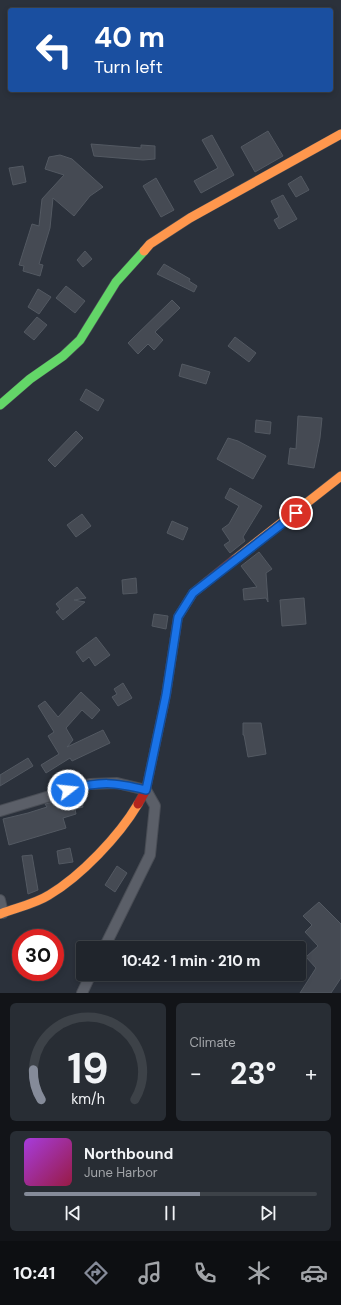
<!DOCTYPE html>
<meta charset="utf-8">
<style>
body{margin:0;font-family:"DM Sans",sans-serif;background:#282d34;color:#f1f3f6;height:100vh;display:flex;flex-direction:column;font-size:15px;white-space:nowrap}
*{box-sizing:border-box;margin:0}
p{font-size:13px;color:#a2a5a9}
.icon{flex:none;width:22px;height:22px;fill:none;stroke:currentColor;stroke-width:2;stroke-linecap:round;stroke-linejoin:round}
.map{position:relative;height:993px;overflow:hidden}
.drawer{display:flex;flex-direction:column;gap:10px;padding:10px;background:#121418;flex:1}
.drawer>*{flex:none}
.guide{position:absolute;left:8px;top:8px;width:325px;height:84px;border-radius:4px;box-shadow:0 2px 6px #0003,0 0 0 1px #3d4248;background:#1a4fa0;color:#fff;overflow:hidden}
.speed{position:absolute;left:12px;top:929px;display:flex;gap:8px;font-size:20px;font-weight:700;text-align:center}
.speed>*{display:grid;place-content:center;width:52px;height:52px;border-radius:50%;background:#20252c;box-shadow:0 2px 6px #0003,0 0 0 1px #3d4248;line-height:1}
.speed .limit{border:6px solid #d22;background:#fff;color:#111}
.pin{position:absolute;display:grid;place-items:center;width:34px;height:34px;color:#fff;margin:-17px;border:2px solid #fff;border-radius:50%;box-shadow:0 1px 4px #0007}
.me{position:absolute;width:44px;margin:-22px;rotate:74deg;stroke-linejoin:round;filter:drop-shadow(0 0 3px #0008)}
.turn{display:flex;align-items:center;gap:14px;height:84px;padding:0 20px;font-size:18px}
.turn .icon{width:52px;height:52px;stroke-width:2.5}
.turn b{display:block;font-size:28px;line-height:34px}
.big{font-size:30px;font-weight:700;line-height:1.1}
.drawer .card{flex:1;display:flex;flex-direction:column;justify-content:center;gap:6px;min-width:0;padding:0 14px;border-radius:6px;background:#282d34}
.drawer .dial{align-items:center;gap:0}
.dial svg{height:104px;overflow:visible;fill:none;stroke:#3d4248;stroke-width:7;stroke-linecap:round;text-anchor:middle}
.dial text{fill:#f1f3f6;stroke:none}
.song{display:flex;align-items:center;gap:12px}
.cover{width:48px;height:48px;border-radius:6px;background:linear-gradient(135deg,hsl(280 70% 55%),hsl(340 70% 35%))}
.played{height:4px;border-radius:2px;background:linear-gradient(90deg,#858b99 60%,#3d4248 60%)}
.keys{display:flex;justify-content:space-around;direction:ltr}
.heat{display:flex;justify-content:space-between;align-items:center;font-size:22px;direction:ltr}
.drawer .tiles{flex:1;display:grid;gap:10px;grid-template-columns:1fr 1fr}
.card:last-child{grid-column:span 2}
.trip{position:absolute;left:76px;top:941px;width:230px;height:40px;border-radius:4px;background:#20252c;box-shadow:0 2px 6px #0003,0 0 0 1px #3d4248;font-weight:700;line-height:40px;text-align:center}
.tabs{display:flex;height:64px;justify-content:space-around;align-items:center;background:#0d0f12;color:#a2a5a9}
.tabs .icon{width:28px;height:28px}
.tabs .active{color:#858b99}
.tabs b{font-size:18px;color:#f1f3f6}
.map>svg:first-child{display:block}
.building{fill:#454a53;stroke:#535962}
.lines{fill:none;stroke-linecap:round;stroke-linejoin:round}
.street-casing{stroke:#494d55;stroke-width:12}
.fast-casing{stroke:#494d55;stroke-width:10}
.slow-casing{stroke:#494d55;stroke-width:10}
.jam-casing{stroke:#494d55;stroke-width:10}
.street{stroke:#5b5f68;stroke-width:10}
.fast{stroke:#63d668;stroke-width:9}
.slow{stroke:#ff974d;stroke-width:9}
.jam{stroke:#b3261e;stroke-width:9}
.route-casing{stroke:#114b97;stroke-width:10}
.route{stroke:#1a73e8;stroke-width:7}
</style>
<div class="map">
<svg width="341" height="993" viewBox="0 0 341 993">
<rect width="100%" height="100%" fill="#2b313b"/>
<g class="building">
<polygon points="268,131 283,156 255,172 241,147"/>
<polygon points="212,135 234,175 201,193 194,181 218,168 202,140"/>
<polygon points="91,144 141,148 141,145 155,146 155,159 143,160 94,156"/>
<polygon points="60,155 72,159 103,187 90,196 74,216 53,198 50,228 39,264 43,265 40,276 23,271 24,266 19,265 32,224 39,226 42,199 64,175 45,169 49,157"/>
<polygon points="23,166 26,182 13,185 9,168"/>
<polygon points="301,176 309,190 296,197 288,184"/>
<polygon points="156,178 174,210 161,217 143,186"/>
<polygon points="283,195 297,219 279,229 274,220 279,217 271,201"/>
<polygon points="85,251 92,259 83,267 77,260"/>
<polygon points="164,264 190,279 189,281 197,286 194,292 157,274"/>
<polygon points="66,286 85,301 75,313 56,298"/>
<polygon points="38,289 51,297 39,314 28,307"/>
<polygon points="172,300 180,308 155,332 163,340 154,350 148,344 138,354 128,343"/>
<polygon points="37,317 47,325 34,340 24,332"/>
<polygon points="235,337 256,353 249,362 228,346"/>
<polygon points="182,364 210,372 206,384 179,376"/>
<polygon points="86,389 104,400 98,411 80,400"/>
<polygon points="298,416 322,418 320,438 314,468 288,464 290,448 296,449"/>
<polygon points="256,420 271,422 270,434 255,432"/>
<polygon points="76,431 83,438 55,467 48,460"/>
<polygon points="228,438 238,441 266,456 253,479 217,459"/>
<polygon points="230,488 262,506 243,537 245,541 230,553 224,545 230,541 222,529 229,524 239,506 225,498"/>
<polygon points="82,514 91,526 76,537 67,525"/>
<polygon points="172,521 188,528 183,540 167,533"/>
<polygon points="259,552 272,569 266,573 268,602 266,598 244,600 243,589 257,587 241,566"/>
<polygon points="136,578 137,593 123,594 122,580"/>
<polygon points="77,587 86,598 74,600 85,602 63,620 56,612 60,609 56,604"/>
<polygon points="304,598 306,624 282,626 280,600"/>
<polygon points="154,614 168,616 166,629 152,626"/>
<polygon points="96,637 110,655 95,666 89,657 83,662 76,652"/>
<polygon points="123,683 132,698 118,706 112,697 117,694 114,689"/>
<polygon points="81,692 100,710 92,719 82,710 66,728 73,740 67,747 103,730 110,743 72,761 70,758 46,773 41,765 59,754 48,736 54,732 38,706 45,701 58,717"/>
<polygon points="243,723 261,723 266,754 248,757 244,735 243,735"/>
<polygon points="28,758 33,766 0,786 0,775"/>
<polygon points="80,796 83,807 75,809 76,814 63,818 66,828 9,845 3,819 28,813 47,807 45,804"/>
<polygon points="70,848 73,862 59,864 57,851"/>
<polygon points="32,855 38,890 28,894 22,856"/>
<polygon points="117,866 127,873 115,892 105,885"/>
<polygon points="319,902 341,924 341,978 331,993 300,993 316,968 306,957 318,946 305,932 312,925 303,916"/>
</g>
<g class="lines">
<g class="street-casing">
<g id="street">
<polyline points="0,811 90,784 117,783 146,790 155,806 150,855 104,948"/>
<polyline points="0,900 3,913"/>
<polyline points="82,993 91,974"/>
</g>
</g>
<g class="fast-casing">
<polyline id="fast" points="0,405 30,379 63,356 80,340 116,282 144,251"/>
</g>
<g class="slow-casing">
<g id="slow">
<polyline points="144,251 150,244 190,218 341,134"/>
<polyline points="234,560 341,476"/>
<path d="M0,914C15,908 35,904 49,895C81,876 119,836 138,804"/>
</g>
</g>
<g class="jam-casing">
<polyline id="jam" points="138,804 146,790 166,695 178,617 193,593 234,560"/>
</g>
<use href="#street" class="street"/>
<use href="#fast" class="fast"/>
<use href="#slow" class="slow"/>
<use href="#jam" class="jam"/>
</g>
<g class="lines">
<g class="route-casing">
<path id="route" d="M68,790C102,781 113,782 146,790L166,695L178,617L193,593L296,513"/>
</g>
<use href="#route" class="route"/>
</g>
</svg>
<div class="speed"><div class="limit">30</div></div>
<div class="pin" style="left:296px;top:513px;background:#d93025"><svg class="icon" aria-label="arrive" viewBox="0 0 24 24"><path d="M6 21V4h12l-3 4 3 4H6"/></svg></div>
<svg class="me" style="left:68px;top:790px" viewBox="-20 -20 40 40"><circle r="17" fill="#1a73e8" stroke="#fff" stroke-width="3"/><path d="M0-11L8 9 0 5-8 9z" fill="#fff"/></svg>
<div class="trip">10:42 · 1 min · 210 m</div>
<div class="guide">
<div class="turn"><svg class="icon" aria-label="left" viewBox="0 0 24 24"><path d="M17 20v-9H6M10 6l-5 5 5 5"/></svg><div><b>40 m</b>Turn left</div></div>
</div>
</div>
<section class="drawer">
<div class="tiles">
<div class="card dial"><svg viewBox="0 0 100 80">
<path d="M14 69A42 42 0 1 1 86 69"/>
<path d="M14 69A42 42 0 0 1 8 46" stroke="#858b99"/>
<text x="50" y="56" font-size="32" font-weight="700">19</text>
<text x="50" y="72" font-size="11">km/h</text>
</svg></div>
<div class="card"><p>Climate</p>
<div class="heat"><a>−</a><b class="big">23°</b><a>+</a></div>
</div>
<div class="card">
<div class="song"><i class="cover"></i><div><b>Northbound</b><p>June Harbor</p></div></div>
<div class="played"></div>
<div class="keys"><svg class="icon" aria-label="previous" viewBox="0 0 24 24"><path d="M18 5L8 12l10 7zM5 5v14"/></svg><svg class="icon" aria-label="pause" viewBox="0 0 24 24"><path d="M8 5v14M16 5v14"/></svg><svg class="icon" aria-label="next" viewBox="0 0 24 24"><path d="M6 5l10 7-10 7zM19 5v14"/></svg></div>
</div>
</div>
</section>
<nav class="tabs">
<b>10:41</b>
<svg class="icon active" aria-label="directions" viewBox="0 0 24 24"><path d="M12 3l9 9-9 9-9-9zM9 14v-3h6M13 9l2 2-2 2"/></svg>
<svg class="icon" aria-label="music" viewBox="0 0 24 24"><path d="M9 18V5l10-2v13"/><circle cx="6" cy="18" r="3"/><circle cx="16" cy="16" r="3"/></svg>
<svg class="icon" aria-label="phone" viewBox="0 0 24 24"><path d="M5 4h4l2 5-3 2q2 4 5 5l2-3 5 2v4C11 20 4 13 5 4z"/></svg>
<svg class="icon" aria-label="climate" viewBox="0 0 24 24"><path d="M12 3v18M4 7l16 10M4 17L20 7"/></svg>
<svg class="icon" aria-label="car" viewBox="0 0 24 24"><path d="M5 17H2v-5l4-1 3-4h7l3 4 3 1v5h-3M9 17h6M6 11h13"/><circle cx="7" cy="17" r="2"/><circle cx="17" cy="17" r="2"/></svg>
</nav>
